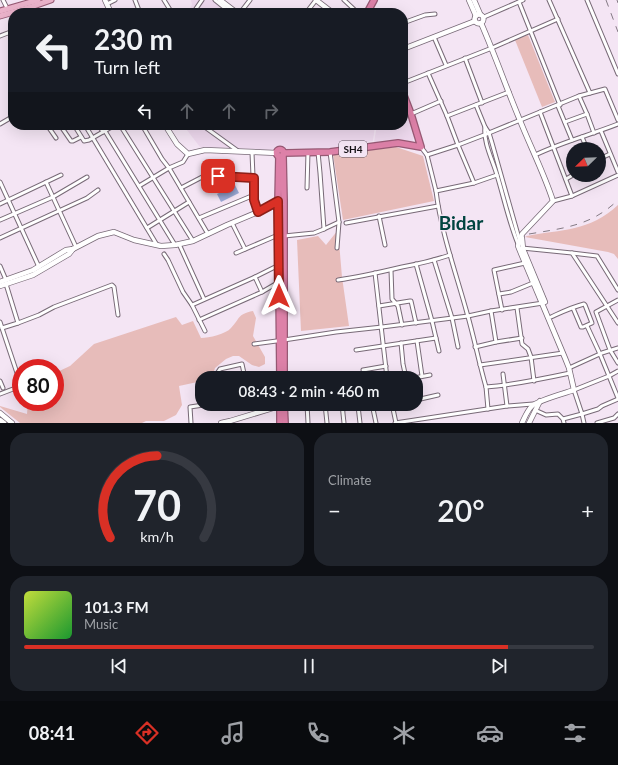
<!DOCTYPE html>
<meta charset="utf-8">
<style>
body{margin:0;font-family:Lato,sans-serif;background:#20242c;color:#f1f3f6;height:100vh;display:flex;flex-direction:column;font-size:15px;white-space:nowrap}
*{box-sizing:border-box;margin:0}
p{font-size:13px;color:#9ea1a6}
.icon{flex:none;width:22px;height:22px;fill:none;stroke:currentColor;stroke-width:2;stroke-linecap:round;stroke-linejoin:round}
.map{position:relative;height:423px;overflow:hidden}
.details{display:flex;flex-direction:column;gap:10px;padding:10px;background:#0d0f14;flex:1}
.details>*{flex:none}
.hud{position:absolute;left:8px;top:8px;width:400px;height:122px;border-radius:16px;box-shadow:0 4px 16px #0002;background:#171b24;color:#f1f3f6;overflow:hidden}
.needle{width:26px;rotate:247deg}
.fabs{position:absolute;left:566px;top:142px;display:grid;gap:8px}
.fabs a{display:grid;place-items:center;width:40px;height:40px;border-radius:50%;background:#171b24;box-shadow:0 4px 16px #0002;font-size:20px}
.speed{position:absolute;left:12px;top:359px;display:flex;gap:8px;font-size:20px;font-weight:700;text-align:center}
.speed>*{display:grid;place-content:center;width:52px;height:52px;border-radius:50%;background:#171b24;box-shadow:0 4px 16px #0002;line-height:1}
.speed .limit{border:6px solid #d22;background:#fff;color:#111}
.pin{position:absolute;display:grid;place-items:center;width:34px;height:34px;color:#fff;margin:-17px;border-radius:8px;box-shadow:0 2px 6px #0006}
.me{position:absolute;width:44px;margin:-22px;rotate:0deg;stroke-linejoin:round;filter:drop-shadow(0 0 3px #0008)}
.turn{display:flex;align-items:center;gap:14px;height:84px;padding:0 20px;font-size:18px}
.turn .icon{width:52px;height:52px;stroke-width:2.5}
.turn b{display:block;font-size:28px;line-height:34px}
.lanes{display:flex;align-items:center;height:38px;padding:0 20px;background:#0003;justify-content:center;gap:20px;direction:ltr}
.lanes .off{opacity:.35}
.big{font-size:30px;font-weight:600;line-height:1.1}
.details .tile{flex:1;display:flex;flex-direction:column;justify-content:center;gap:6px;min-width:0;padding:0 14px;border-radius:16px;background:#20242c}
.details .dial{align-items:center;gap:0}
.dial svg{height:104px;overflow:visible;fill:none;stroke:#363941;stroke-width:7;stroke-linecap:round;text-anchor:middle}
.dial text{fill:#f1f3f6;stroke:none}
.song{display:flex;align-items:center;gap:12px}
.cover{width:48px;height:48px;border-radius:6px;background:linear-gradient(135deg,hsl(70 70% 55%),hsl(130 70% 35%))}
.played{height:4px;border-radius:2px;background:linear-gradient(90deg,#d93025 85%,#363941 85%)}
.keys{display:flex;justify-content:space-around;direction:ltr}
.heat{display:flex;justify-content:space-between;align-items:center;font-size:22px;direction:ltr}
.details .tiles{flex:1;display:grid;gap:10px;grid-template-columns:1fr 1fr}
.tile:last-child{grid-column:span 2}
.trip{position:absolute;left:195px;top:371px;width:228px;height:40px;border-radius:16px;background:#171b24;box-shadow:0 4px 16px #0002;font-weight:600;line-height:40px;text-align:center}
.dock{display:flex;height:64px;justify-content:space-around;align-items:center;background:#090b0e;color:#9ea1a6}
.dock .icon{width:28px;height:28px}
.dock .active{color:#d93025}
.dock b{font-size:18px;color:#f1f3f6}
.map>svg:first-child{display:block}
.built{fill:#edd8ed}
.green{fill:#e7bcba}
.water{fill:#99a7d4}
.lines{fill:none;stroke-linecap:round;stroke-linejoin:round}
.street-casing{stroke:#786a77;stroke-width:5}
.secondary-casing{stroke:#786a77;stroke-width:6}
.primary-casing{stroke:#975974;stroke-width:7}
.highway-casing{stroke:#975974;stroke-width:8}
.street{stroke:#fff;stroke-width:3}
.secondary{stroke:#fff;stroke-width:4.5}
.primary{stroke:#ebb3cb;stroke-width:5}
.highway{stroke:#dd81a8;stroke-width:5.5}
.rail{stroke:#847a84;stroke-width:1;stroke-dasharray:7 7;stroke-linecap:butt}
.route-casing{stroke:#8d1f18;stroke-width:10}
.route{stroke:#d93025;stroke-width:7}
.labels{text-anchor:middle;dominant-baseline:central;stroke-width:3;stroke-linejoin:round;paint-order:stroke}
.shield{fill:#f4e5f4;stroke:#574f57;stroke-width:1}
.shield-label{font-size:10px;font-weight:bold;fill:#140f14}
.town-label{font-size:19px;font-weight:bold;fill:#004440;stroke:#f4e5f4}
</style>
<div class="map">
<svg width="618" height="423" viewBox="0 0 618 423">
<rect width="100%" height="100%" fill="#f4e5f4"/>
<g class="built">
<polygon points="191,0 216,0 234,13 187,13 192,5"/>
<polygon points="403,105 415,136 412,142 374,142 377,125 403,125"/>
<polygon points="183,125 375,125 373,141 320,150 292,148 270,150 238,148 200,147"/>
</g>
<g class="green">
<polygon points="528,35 555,102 542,107 515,40"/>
<polygon points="396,147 423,156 434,201 343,220 333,154"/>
<path d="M618,205V259L614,254L608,252L525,237L527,236C562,229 589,232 618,205Z"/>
<polygon points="338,230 342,277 349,326 301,331 297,240 318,236 326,245"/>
<path d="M253,311L256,318L253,336L265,357V364L259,367L252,365L239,356H233L226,359L215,368L212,378H202V381L179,386L182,405L176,415L164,421H146L142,423H20L0,407V406L27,414L28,402H55V373L70,366L94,344L176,317L182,325L193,321L201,338C209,338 226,334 231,328C240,319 237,314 253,311Z"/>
</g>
<polygon class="water" points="235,185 239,193 221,202 217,194"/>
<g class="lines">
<g class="street-casing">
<g id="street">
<polyline points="3,0 6,6"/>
<polyline points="135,0 140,13"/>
<polyline points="164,0 172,13"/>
<polyline points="215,0 225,8 222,13"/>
<polyline points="344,0 358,13"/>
<polyline points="549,0 590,93"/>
<polyline points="587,0 618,74"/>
<polyline points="519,2 560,105"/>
<polyline points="107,4 115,0"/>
<polyline points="225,8 232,13"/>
<polyline points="132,13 139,10"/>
<polyline points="193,13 202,0"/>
<polyline points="240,13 250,0"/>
<polyline points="306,13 316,0"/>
<polyline points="484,17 523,0"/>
<polyline points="403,23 425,15 435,14"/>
<polyline points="0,36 13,31"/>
<polyline points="434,37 446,65"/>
<polyline points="465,58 482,103"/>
<polyline points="428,73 447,116 458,145 474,183"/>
<polyline points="403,83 492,48 558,19"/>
<polyline points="579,96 587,114 594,133"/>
<polyline points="476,105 485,127 489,133 492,143 520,242"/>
<polyline points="558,106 572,140"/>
<polyline points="540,112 572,196"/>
<polyline points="411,114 441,101"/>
<polyline points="447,116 509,92"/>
<polyline points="565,122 587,114"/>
<polyline points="0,124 12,117"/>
<polyline points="47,125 56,138"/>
<polyline points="60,125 71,141 73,141 81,137"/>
<polyline points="74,125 84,141 89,140 115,125"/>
<polyline points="85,125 157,245"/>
<polyline points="99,125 103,132"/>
<polyline points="120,125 193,241"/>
<polyline points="142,125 162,159 169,168 208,234"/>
<polyline points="202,125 238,151"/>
<path d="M485,127C483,142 493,161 497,175C504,198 509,222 518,244"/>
<polyline points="105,131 175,245"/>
<polyline points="601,131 618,172"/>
<polyline points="582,137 587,149"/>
<polyline points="421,147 427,155 436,191 474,183 497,175"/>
<polyline points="318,152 320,173 324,229"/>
<polyline points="330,152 339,222 337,248"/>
<polyline points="252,153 254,199 258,212"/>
<polyline points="427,155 458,145 484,135 579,96 605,89 618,120"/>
<path d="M535,155C562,142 590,135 618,124"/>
<polyline points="599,159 610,154"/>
<polyline points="566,179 573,175"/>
<polyline points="0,182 39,267"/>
<polyline points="46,182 76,247"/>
<polyline points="139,186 169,168 183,162 188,154"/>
<polyline points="181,188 206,175 254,178"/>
<polyline points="307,188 308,152"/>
<path d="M436,191C441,232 456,273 467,313C474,337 479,363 486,387C514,385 542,379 570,373"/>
<polyline points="553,201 572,196 618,175"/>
<polyline points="0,204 61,175"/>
<polyline points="379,216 385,245"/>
<polyline points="199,218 254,195"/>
<polyline points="0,220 53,197 87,177"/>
<polyline points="232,223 245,249"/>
<polyline points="346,223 438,206"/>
<polyline points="147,228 189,202"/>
<polyline points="284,236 314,233 324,229 339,222"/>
<polyline points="0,238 87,198 98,190"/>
<polyline points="179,244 204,299"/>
<polyline points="522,248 572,253 618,323"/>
<polyline points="236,253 278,235"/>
<polyline points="572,253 597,256 618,290"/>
<polyline points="164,254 168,260 183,292 192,305 205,331"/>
<polyline points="434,260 452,318 458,347"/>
<polyline points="416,264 432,321 439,351"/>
<polyline points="0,266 6,280"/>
<polyline points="391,270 392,299 398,306 402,325"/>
<polyline points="375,273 387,378"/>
<path d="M338,280C360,277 381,272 402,267C419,264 435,260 450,255"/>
<polyline points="262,292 255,277 279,265"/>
<polyline points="499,294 511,292 533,283"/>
<polyline points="618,300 596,312 610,350 618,363"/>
<polyline points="192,305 255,277"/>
<polyline points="379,306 410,301 411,301 416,323"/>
<polyline points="517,308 522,344 528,349 531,357 534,381"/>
<polyline points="502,310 494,270 525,263"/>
<path d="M551,317C562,312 572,307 584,304L585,305L592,323L583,327H581L573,308"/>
<polyline points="199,320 262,292 279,282"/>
<polyline points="0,322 21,385"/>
<polyline points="18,323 39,315 54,307 112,285 114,287 118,315"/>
<polyline points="587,326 600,354 618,398"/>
<polyline points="2,328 18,323 6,284"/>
<polyline points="417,341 422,376"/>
<polyline points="496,342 522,338"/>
<polyline points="401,343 403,364 406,378"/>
<polyline points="254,344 284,340 336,332 382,327 468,316 491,311 543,303"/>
<polyline points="475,347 496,342 491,311"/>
<polyline points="356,350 436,338"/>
<polyline points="480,365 563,353"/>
<polyline points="569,368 602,353 618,348"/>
<polyline points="363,370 386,366"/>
<polyline points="618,371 609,376 574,390 582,414 598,409 602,406 618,399"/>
<polyline points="503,374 507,406"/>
<polyline points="219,378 218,372 220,369 242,364 245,378"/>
<polyline points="414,378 430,375"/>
<polyline points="0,381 3,388"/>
<polyline points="486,387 488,409"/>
<polyline points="0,394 21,386"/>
<polyline points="416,400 438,395"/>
<polyline points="255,404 257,413"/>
<polyline points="307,404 308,423"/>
<polyline points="325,404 327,423"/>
<polyline points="342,404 344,423"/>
<polyline points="372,404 376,423"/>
<polyline points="392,404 396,423"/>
<polyline points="202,405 200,393 202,391"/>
<polyline points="392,405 398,404"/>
<polyline points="358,406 360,423"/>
<polyline points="343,409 368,404"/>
<polyline points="535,410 546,415 558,414 563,419 564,423"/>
<polyline points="563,419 582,414 584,423"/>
<polyline points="191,423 190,407 210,404"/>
<polyline points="395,423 507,406 533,404"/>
<polyline points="597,423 614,418 618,414"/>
</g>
</g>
<g class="secondary-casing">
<g id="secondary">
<polyline points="105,0 111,13"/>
<polyline points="220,0 237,13"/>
<polyline points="316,0 333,13"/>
<polyline points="469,0 476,16"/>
<polyline points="474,0 480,14"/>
<circle cx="479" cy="19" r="4.5"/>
<path d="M481,23C495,55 506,87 519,118C530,146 544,173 553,201L522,234L518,246L520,251L565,358L569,368L574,390C565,393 536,401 532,406C527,411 525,417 522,423"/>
<polyline points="403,49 475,21"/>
<polyline points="165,125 177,144 188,154 205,150 277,153"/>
<polyline points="522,238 523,249 545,302"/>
<polyline points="0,282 33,270 66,250 73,249 98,236 114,232 134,240 161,246 175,245 193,241 227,225 258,212 278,201"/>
<polyline points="0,286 33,275 69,254 73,249"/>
<polyline points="0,413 12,423"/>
<polyline points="0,420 4,423"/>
<polyline points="221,423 230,421 283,405"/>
<polyline points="529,423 540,401"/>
</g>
</g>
<g class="primary-casing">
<g id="primary">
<polyline points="0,11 38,0"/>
<polyline points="0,16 31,7 51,0"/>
</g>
</g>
<g class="highway-casing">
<g id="highway">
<polyline points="367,13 374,0"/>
<circle cx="280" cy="153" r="3.5"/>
<polyline points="284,153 330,152 398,143 421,147 411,114 403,93"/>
<polyline points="279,156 278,201 280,378"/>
<polyline points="283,156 284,201 284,378"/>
<polyline points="280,404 280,423"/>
<polyline points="284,404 285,423"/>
</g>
</g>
<use href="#street" class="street"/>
<use href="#secondary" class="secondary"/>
<use href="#primary" class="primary"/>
<use href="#highway" class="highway"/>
<g class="rail">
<polyline points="606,0 618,32"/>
<polyline points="617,0 618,3"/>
<path d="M529,234C564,228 591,226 618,200"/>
</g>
</g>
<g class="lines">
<g class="route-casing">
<polyline id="route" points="218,176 254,178 254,200 258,212 278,201 279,296"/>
</g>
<use href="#route" class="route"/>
</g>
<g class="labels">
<rect class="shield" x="339" y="141" width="28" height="16" rx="3"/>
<g class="shield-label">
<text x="353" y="149">SH4</text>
</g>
<g class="town-label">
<text x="461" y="222">Bidar</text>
</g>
</g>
</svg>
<div class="fabs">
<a><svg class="needle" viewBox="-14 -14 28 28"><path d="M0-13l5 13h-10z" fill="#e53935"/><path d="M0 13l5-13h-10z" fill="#9ea1a6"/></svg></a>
</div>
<div class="speed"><div class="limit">80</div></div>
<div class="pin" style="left:218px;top:176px;background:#d93025"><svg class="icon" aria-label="arrive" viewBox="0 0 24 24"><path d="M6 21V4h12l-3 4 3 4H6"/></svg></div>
<svg class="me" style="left:279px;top:296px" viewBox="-20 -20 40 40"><path d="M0-17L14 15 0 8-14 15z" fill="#d93025" stroke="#fff" stroke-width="4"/></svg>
<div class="trip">08:43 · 2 min · 460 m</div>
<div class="hud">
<div class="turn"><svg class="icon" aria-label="left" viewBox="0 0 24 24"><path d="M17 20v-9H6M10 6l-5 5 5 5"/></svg><div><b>230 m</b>Turn left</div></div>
<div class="lanes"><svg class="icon" aria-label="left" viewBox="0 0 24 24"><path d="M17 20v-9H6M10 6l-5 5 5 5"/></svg><svg class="icon off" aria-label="ahead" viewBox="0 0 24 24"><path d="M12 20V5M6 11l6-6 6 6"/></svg><svg class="icon off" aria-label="ahead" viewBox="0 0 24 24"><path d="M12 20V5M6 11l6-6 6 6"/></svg><svg class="icon off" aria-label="right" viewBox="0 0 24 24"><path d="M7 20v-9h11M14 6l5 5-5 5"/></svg></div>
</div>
</div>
<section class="details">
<div class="tiles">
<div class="tile dial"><svg viewBox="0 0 100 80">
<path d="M14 69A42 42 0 1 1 86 69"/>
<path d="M14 69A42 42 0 0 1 50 6" stroke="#d93025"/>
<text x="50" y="56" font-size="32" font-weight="700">70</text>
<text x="50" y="72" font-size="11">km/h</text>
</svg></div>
<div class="tile"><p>Climate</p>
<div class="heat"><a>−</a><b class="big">20°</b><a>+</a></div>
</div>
<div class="tile">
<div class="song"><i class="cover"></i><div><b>101.3 FM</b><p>Music</p></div></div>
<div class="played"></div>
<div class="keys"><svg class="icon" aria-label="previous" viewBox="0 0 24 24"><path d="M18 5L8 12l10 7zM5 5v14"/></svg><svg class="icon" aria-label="pause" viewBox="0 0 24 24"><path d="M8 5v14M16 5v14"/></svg><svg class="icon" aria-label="next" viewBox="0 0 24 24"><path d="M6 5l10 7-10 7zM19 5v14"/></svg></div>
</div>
</div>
</section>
<nav class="dock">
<b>08:41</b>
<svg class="icon active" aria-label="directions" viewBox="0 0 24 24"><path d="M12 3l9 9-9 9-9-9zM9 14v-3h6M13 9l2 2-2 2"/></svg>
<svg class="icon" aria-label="music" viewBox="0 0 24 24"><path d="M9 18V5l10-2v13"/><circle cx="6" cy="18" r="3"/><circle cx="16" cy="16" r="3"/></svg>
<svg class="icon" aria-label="phone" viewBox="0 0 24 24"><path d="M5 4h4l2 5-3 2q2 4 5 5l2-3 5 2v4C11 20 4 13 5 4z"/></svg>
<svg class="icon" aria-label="climate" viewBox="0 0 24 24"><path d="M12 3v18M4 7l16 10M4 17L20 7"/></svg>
<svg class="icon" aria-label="car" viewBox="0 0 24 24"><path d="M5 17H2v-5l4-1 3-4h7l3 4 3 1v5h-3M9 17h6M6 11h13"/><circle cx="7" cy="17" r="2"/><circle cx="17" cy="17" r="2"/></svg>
<svg class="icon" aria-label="filters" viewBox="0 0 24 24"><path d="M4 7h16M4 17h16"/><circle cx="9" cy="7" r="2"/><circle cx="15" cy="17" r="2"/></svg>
</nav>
